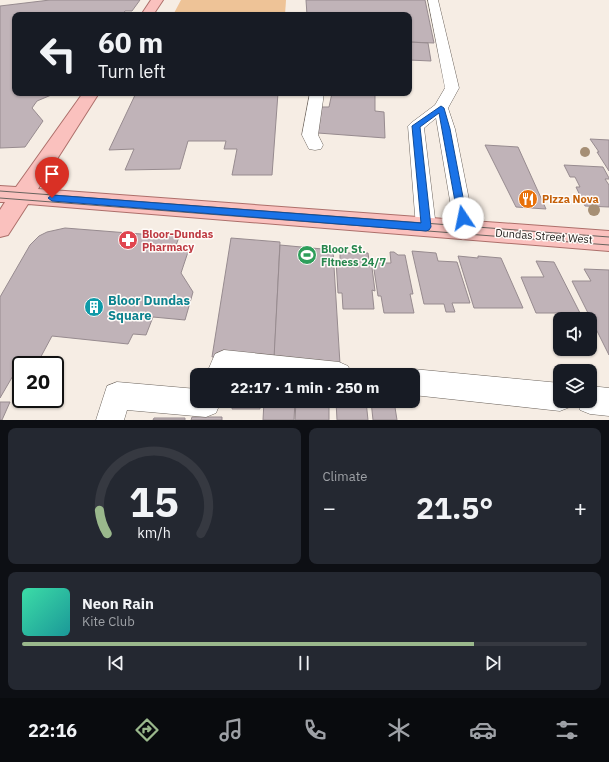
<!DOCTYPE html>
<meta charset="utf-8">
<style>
body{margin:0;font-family:"IBM Plex Sans",sans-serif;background:#242831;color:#f1f3f6;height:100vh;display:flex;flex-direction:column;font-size:15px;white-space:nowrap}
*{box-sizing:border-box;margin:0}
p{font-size:13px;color:#9ea1a6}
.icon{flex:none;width:22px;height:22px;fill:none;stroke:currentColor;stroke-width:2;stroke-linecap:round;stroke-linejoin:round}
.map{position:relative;height:420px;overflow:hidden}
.details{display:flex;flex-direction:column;gap:8px;padding:8px;background:#0d0f14;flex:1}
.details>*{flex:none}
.hud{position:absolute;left:12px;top:12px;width:400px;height:84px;border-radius:8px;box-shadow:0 1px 3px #0004;background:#171b24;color:#f1f3f6;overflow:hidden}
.buttons{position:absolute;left:553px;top:312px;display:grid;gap:8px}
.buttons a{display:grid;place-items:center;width:44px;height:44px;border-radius:8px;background:#171b24;box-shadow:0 1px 3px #0004;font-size:20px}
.speed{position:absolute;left:12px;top:356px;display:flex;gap:8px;font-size:20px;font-weight:700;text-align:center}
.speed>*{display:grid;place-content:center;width:52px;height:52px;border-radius:50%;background:#171b24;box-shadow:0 1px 3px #0004;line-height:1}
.speed .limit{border:2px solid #111;border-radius:6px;background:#fff;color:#111}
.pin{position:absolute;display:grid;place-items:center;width:34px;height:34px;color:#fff;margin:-41px -17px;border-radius:50% 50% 50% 0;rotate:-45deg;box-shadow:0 0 4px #0007}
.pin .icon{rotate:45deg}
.me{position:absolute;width:44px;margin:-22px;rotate:349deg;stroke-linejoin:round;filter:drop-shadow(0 0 3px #0008)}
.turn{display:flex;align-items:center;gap:14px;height:84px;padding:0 20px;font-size:18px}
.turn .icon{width:52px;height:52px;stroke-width:2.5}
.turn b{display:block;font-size:28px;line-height:34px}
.big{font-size:30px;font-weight:800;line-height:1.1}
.details .card{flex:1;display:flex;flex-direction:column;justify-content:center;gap:6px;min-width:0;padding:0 14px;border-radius:8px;background:#242831}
.details .dial{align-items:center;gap:0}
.dial svg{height:104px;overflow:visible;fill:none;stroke:#363941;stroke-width:7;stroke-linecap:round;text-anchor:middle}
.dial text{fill:#f1f3f6;stroke:none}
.song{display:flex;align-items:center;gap:12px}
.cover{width:48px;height:48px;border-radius:6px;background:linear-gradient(135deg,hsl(160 70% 55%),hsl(180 70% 35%))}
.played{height:4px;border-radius:2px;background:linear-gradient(90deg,#9ab88c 80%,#363941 80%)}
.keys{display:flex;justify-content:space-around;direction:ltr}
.heat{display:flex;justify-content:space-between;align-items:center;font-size:22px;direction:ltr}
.details .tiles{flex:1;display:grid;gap:8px;grid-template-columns:1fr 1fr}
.card:last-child{grid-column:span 2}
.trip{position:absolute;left:190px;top:368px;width:230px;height:40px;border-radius:8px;background:#171b24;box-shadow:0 1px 3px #0004;font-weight:800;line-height:40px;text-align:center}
.tab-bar{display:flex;height:64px;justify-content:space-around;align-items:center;background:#090b0e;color:#9ea1a6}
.tab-bar .icon{width:28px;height:28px}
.tab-bar .current{color:#9ab88c}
.tab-bar b{font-size:18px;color:#f1f3f6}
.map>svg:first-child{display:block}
.green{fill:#eec397}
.building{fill:#c0b3b8;stroke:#978b8f}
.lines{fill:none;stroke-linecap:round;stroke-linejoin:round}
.minor-casing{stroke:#6e665f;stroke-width:1}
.major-casing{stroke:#ad6f6a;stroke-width:2}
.minor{fill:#fff;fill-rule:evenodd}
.major{fill:#fac1be;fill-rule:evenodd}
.tram{stroke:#68635e;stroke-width:1}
.tree{fill:#a68f75}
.route{fill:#1a73e8;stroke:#114b97}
.labels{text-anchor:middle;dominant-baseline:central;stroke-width:3;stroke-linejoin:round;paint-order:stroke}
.food-label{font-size:11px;font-weight:bold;fill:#c56008;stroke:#fffbf8;text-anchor:start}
.health-label{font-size:11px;font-weight:bold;fill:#be3a42;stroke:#fffbf8;text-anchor:start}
.street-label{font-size:11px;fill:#25221f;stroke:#fffbf8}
.leisure-label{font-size:11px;font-weight:bold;fill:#27864d;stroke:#fffbf8;text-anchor:start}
.near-culture-label{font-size:13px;font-weight:bold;fill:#0d838f;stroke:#fffbf8;text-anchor:start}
</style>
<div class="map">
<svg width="609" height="420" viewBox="0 0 609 420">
<rect width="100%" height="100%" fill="#f6ede4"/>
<polygon class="green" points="181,0 286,0 285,15 173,15"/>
<g class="building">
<polygon points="50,0 140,0 132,11 125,11 122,15 15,15 15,93 56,93 37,101 32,108 43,121 25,147 0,148 0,6"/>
<polygon points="306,0 425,0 434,43 409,42 409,15 307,15"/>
<polygon points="409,42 428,43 431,61 409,60"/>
<polygon points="136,93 278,93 272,175 232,175 237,149 224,149 226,141 188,141 180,169 125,170 134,149 109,150"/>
<polygon points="332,93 375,93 375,111 384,112 385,138 318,133 321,107 329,107"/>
<polygon points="590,139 609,140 609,171 597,152 599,152"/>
<polygon points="485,145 518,147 546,209 516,207"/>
<polygon points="564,165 603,167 609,178 609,179 605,179 609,185 609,207 585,206 576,187 580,187 575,177 570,177"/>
<polygon points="65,228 179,237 174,251 188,252 181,273 193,292 185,320 153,317 146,335 133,334 128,344 52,336 37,364 21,362 0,398 0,297 30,245 39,236 47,232"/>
<polygon points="231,238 280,242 274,363 212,357"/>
<polygon points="280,245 333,250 340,364 274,358"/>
<polygon points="412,251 436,253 438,261 457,262 470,303 452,303 455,312 446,312 444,304 424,304"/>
<polygon points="390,252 394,252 398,255 405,255 413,294 410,294 414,313 384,313 381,296 378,296 373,263 391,263"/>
<polygon points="340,253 368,253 369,260 371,260 375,291 372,290 374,309 343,309 342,293 338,293 336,260 340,260"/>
<polygon points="458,256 478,258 478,256 501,258 523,308 474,308"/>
<polygon points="536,261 554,262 580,313 536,313 521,277 544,277"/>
<polygon points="584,269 609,270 609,355 572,281 591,281"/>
<polygon points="233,401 260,401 260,409 232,409"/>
<polygon points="264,401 295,401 294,420 263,420"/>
<polygon points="296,401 329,401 329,420 295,420"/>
<polygon points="336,401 366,401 368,420 337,420"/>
<polygon points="371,401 394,401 397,420 373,420"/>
<polygon points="0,402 10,402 2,420 0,420"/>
<polygon points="192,417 222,417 222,420 191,420"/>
<polygon points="154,418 185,418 185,420 153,420"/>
</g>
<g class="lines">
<g class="minor-casing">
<g id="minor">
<polygon points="428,0 438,0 459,88 448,108 455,129 475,230 472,236 465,238 458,236 455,230 436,118 424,128 436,227 433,233 426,235 419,233 416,227 408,126 411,123 435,105 445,88"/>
<polygon points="310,93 324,93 318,135 323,145 321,149 315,150 309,149 302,135"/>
<polygon points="224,350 339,362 348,366 352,375 206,375 215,354"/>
<polygon points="413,369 560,383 560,401 572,401 570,407 560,411 413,395 413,375 403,375 404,373"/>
<polygon points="117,382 197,389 197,401 221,401 216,413 206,417 127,410 124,420 96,420 107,386"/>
<polygon points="590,386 609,388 609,416 590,414 580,410 577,401 590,401"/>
</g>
</g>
<g class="major-casing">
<g id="major">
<polygon points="151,0 163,0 153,15 141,15"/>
<polygon points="83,93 99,93 38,189 609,231 609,251 28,204 8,235 0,237 0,210 5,202 0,202 0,186 16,187"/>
</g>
</g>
<use href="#minor" class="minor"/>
<use href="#major" class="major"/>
<g class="tram">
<polyline points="0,191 609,237"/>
<polyline points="0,198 609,245"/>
</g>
</g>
<g class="tree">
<circle cx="585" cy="152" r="5"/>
<circle cx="594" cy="210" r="6"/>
</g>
<polygon class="route" points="441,106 444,108 450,129 467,218 463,221 458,218 439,113 420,127 431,227 429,230 426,231 52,201 48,198 52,195 421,223 412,126"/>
<defs>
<g id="restaurant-disc" transform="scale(1)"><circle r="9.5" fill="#e8710a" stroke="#fffbf8"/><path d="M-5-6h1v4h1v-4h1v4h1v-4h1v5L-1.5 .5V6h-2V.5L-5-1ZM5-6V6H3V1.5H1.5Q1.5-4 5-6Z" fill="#fff"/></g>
<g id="pharmacy-disc" transform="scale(1)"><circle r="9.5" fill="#e0444e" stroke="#fffbf8"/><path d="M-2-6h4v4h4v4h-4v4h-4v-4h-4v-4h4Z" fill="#fff"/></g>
<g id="stadium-disc" transform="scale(1)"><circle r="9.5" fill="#2e9e5b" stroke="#fffbf8"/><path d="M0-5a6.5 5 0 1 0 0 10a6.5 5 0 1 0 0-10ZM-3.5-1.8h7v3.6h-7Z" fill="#fff"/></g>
<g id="building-disc" transform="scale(1)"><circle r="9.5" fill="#0f9aa8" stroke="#fffbf8"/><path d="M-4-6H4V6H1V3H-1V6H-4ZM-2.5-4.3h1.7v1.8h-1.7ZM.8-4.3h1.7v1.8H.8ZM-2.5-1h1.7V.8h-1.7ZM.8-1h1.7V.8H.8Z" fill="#fff"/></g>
</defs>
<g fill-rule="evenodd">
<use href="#restaurant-disc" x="528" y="199"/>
<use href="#pharmacy-disc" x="128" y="240"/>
<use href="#stadium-disc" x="307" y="255"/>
<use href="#building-disc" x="94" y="307"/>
</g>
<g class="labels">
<g class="food-label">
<text x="542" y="199">Pizza Nova</text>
</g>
<g class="health-label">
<text x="142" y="234">Bloor-Dundas<tspan x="142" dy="13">Pharmacy</tspan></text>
</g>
<g class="street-label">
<text transform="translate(544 236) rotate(4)">Dundas Street West</text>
</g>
<g class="leisure-label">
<text x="321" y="249">Bloor St.<tspan x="321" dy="13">Fitness 24/7</tspan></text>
</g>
<g class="near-culture-label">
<text x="108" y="300">Bloor Dundas<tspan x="108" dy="15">Square</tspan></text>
</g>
</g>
</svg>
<div class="buttons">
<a><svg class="icon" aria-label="sound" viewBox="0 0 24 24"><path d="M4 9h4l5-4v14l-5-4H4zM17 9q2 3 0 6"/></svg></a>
<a><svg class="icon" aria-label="layers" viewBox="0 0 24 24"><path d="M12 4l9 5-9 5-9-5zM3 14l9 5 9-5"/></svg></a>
</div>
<div class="speed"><div class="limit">20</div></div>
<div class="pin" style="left:52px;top:198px;background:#d93025"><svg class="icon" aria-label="arrive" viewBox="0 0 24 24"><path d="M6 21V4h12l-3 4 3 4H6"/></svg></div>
<svg class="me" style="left:463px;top:218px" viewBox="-20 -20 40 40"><circle r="19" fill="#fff"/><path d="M0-13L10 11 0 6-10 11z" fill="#1a73e8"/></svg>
<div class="trip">22:17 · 1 min · 250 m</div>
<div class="hud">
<div class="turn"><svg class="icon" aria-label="left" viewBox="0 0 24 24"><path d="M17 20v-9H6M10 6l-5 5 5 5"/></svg><div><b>60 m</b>Turn left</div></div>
</div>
</div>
<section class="details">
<div class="tiles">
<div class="card dial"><svg viewBox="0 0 100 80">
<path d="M14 69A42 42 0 1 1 86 69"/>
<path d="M14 69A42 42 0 0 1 8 51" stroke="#9ab88c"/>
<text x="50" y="56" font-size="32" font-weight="700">15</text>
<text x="50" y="72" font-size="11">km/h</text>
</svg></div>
<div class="card"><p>Climate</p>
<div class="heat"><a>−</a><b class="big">21.5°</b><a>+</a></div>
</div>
<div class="card">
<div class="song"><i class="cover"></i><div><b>Neon Rain</b><p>Kite Club</p></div></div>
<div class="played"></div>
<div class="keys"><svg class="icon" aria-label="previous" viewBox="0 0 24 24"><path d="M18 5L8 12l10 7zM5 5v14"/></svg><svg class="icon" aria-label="pause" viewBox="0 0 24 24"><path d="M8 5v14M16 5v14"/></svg><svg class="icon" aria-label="next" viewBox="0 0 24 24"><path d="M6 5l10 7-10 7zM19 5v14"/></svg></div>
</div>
</div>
</section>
<nav class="tab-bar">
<b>22:16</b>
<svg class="icon current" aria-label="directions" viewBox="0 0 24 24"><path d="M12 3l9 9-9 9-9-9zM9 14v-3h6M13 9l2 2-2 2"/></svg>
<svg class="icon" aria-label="music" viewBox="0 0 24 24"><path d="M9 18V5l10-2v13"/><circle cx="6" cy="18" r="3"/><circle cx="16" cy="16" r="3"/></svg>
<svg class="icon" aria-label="phone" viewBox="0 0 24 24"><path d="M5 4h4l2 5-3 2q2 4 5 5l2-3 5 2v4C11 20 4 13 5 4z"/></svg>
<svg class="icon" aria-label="climate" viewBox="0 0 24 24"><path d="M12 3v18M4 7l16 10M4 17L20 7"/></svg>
<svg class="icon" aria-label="car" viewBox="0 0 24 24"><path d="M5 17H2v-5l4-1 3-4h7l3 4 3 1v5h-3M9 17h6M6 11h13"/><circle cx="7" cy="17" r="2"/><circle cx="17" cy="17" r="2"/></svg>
<svg class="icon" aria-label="filters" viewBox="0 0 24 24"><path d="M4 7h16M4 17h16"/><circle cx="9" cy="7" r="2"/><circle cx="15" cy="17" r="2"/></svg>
</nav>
